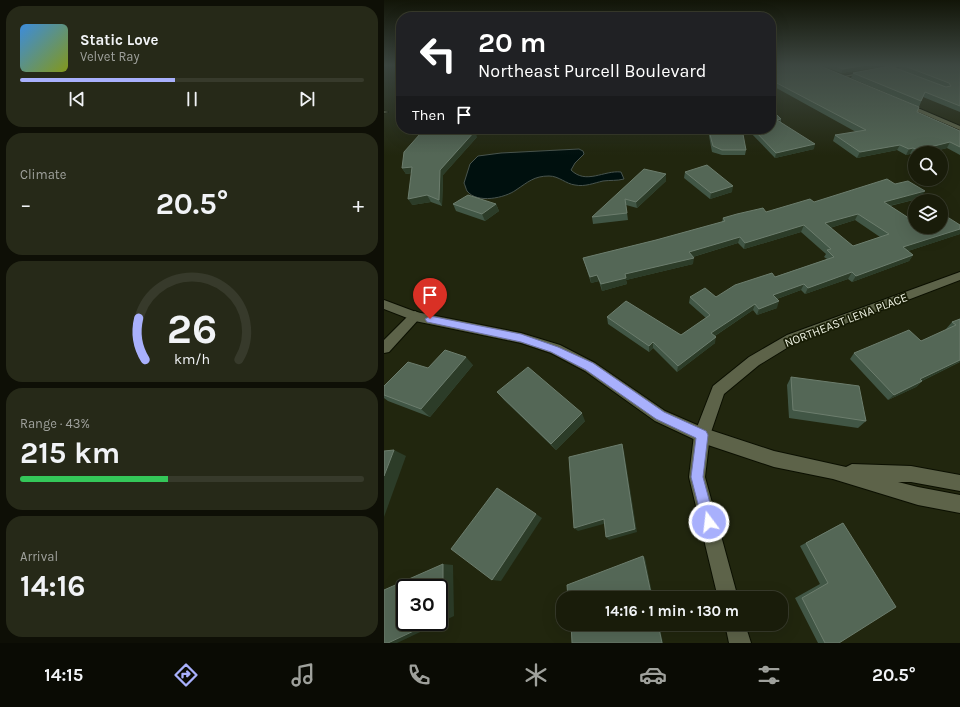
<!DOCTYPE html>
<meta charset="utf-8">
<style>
body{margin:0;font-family:Karla,sans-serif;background:#262918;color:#f1f3f6;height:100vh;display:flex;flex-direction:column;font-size:15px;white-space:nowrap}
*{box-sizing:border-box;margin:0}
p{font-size:13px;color:#9fa19c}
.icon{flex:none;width:22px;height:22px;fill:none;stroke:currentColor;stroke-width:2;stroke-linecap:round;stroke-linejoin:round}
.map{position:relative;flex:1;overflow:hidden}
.side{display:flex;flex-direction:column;gap:6px;padding:6px;background:#0e0f06;width:384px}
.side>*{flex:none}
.hud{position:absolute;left:12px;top:12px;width:380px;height:122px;border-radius:16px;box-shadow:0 4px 16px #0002,0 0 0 1px #373a2b;background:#202124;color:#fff;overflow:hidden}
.buttons{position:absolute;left:524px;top:146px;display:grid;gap:8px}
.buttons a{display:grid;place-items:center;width:40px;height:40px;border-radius:50%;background:#191c0a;box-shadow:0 4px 16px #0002,0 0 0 1px #373a2b;font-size:20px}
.speed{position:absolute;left:12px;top:579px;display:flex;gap:8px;font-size:20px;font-weight:700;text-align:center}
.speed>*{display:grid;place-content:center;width:52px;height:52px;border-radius:50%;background:#191c0a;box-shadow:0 4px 16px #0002,0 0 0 1px #373a2b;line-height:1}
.speed .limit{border:2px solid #111;border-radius:6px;background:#fff;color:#111}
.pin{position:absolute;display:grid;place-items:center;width:34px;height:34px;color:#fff;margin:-41px -17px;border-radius:50% 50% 50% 0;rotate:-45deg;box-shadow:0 0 4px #0007}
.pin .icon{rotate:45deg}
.me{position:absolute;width:44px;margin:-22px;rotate:345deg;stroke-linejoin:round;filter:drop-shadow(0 0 3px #0008)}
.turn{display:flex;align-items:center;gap:14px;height:84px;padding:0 16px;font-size:18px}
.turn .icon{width:52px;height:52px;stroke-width:2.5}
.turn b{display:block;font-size:28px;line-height:34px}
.then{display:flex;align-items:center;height:38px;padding:0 16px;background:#0003;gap:8px;font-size:15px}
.big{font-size:30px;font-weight:700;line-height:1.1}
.side .tile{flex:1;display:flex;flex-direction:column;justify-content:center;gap:6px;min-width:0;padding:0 14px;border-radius:16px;background:#262918}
.side .dial{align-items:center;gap:0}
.dial svg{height:104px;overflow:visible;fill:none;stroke:#373a2b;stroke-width:7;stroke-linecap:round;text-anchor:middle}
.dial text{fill:#f1f3f6;stroke:none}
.song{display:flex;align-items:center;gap:12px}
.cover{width:48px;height:48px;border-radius:6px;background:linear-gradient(135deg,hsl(210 70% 55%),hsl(70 70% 35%))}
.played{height:4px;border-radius:2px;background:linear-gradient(90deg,#a8b0fc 45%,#373a2b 45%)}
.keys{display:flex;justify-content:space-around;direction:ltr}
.heat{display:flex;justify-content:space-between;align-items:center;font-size:22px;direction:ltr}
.charge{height:6px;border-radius:3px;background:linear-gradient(90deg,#34c759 43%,#373a2b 0)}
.trip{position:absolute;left:172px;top:591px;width:232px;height:40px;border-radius:16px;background:#191c0a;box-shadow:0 4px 16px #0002,0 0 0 1px #373a2b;font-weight:700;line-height:40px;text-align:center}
.dock{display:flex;height:64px;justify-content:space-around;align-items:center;background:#0a0b04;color:#9fa19c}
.dock .icon{width:28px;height:28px}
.dock .selected{color:#a8b0fc}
.dock b{font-size:18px;color:#f1f3f6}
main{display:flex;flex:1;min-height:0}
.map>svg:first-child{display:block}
.water{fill:#00100e;stroke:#48544e}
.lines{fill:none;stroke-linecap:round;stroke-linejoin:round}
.lane-casing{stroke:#0b0f00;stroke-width:1}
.street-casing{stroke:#0b0f00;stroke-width:2}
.secondary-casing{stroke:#0b0f00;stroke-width:2}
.lane{fill:#5d6349;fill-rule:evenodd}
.street{fill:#5d6349;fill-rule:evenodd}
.secondary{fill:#5d6349;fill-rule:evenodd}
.wall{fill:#415645;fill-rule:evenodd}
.shaded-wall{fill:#2c3c28}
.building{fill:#546756;stroke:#6c7d6d;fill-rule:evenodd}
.route{fill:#a8b0fc;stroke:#6d72a4}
.labels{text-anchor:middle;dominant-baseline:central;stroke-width:3.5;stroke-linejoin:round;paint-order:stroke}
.street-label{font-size:12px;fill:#f0f4e5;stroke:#181d05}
</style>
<main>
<section class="side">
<div class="tile">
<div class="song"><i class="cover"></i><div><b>Static Love</b><p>Velvet Ray</p></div></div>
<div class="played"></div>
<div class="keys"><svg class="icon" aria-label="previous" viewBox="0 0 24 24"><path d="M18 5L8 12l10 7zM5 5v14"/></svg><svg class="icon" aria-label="pause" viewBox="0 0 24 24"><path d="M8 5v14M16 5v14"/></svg><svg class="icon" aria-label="next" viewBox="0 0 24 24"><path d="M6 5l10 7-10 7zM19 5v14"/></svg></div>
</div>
<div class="tile"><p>Climate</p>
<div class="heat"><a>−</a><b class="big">20.5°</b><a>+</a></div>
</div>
<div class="tile dial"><svg viewBox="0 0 100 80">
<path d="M14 69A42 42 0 1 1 86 69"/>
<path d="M14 69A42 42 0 0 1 9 37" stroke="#a8b0fc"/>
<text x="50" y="56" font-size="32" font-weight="700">26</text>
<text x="50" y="72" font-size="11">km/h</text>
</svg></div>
<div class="tile"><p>Range · 43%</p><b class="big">215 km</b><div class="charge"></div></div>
<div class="tile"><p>Arrival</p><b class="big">14:16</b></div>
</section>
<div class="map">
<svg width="576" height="643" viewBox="0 0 576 643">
<rect width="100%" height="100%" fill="#21260e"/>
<path class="water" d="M195,149L199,151L200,154L191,163L187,170C202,185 220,170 237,172L240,179C233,181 226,180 219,181C210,183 201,187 191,185C182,184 175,176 165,176C150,176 144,182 132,190C121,198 93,204 83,191C82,189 81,185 80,183L86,164L94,156L117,153Z"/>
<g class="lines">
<g class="lane-casing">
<polygon id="lane" points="0,111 5,112 0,113"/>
</g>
<g class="street-casing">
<g id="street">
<polygon points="516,65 526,65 456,78 454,77"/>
<polygon points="518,103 522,103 576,126 576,130 518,105"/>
<polygon points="576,272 576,280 411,343 375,365 340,394 326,435 321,477 354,598 334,598 305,477 310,435 329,386 365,357 403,335"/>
<polygon points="31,311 35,313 37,316 35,319 5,352 0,353 0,340 27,313"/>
<polygon points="341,624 361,624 367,643 345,643"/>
</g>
</g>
<g class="secondary-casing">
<polygon id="secondary" points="0,300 32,312 137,333 176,345 211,363 281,411 320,428 390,451 462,467 468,464 527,466 576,475 576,491 527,482 514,482 534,487 576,495 576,513 534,505 449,479 390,467 318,443 271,421 201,371 167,353 137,343 31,321 0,309"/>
</g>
<use href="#lane" class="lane"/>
<use href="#street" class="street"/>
<use href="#secondary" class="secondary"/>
</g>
<g class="wall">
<polygon points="387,65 533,112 576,131 576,155 563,148 543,153 531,153 531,156 526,154 522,155 513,150 473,158 449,141 451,135 472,132 387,85"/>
<polygon points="436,65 507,65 457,73"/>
<polygon points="516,65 576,65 576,112 539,97 535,107 467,78 469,73 514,69"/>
<polygon points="397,119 397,122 430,149 391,158 363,129 387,129"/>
<polygon points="104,129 123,129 121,133 106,134"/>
<polygon points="325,131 362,150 361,155 338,155 328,152 325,136"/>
<polygon points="93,137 59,175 58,206 47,202 28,205 28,173 22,174 18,168"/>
<polygon points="301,172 348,192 326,199 300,178"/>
<polygon points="282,174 282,181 253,208 242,205 244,220 209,224 208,217"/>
<path d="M537,198L506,206L531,222L576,225V234L524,251L529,255L525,261L468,282L464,279L421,294L417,290L393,299V308L373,315L369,310L331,336V343L293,372L269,348L265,352L224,324L223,317L297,335L322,318L305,303L306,297H332L443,259L440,257L442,254L417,232L360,249L354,243L309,257V264L242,280L243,284L218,291L215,281L207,283L199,258L272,240L338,222L339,218L382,212L430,202ZM471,220L496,237L469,246L446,228Z"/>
<polygon points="69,204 112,204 115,211 101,221 72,211"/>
<polygon points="576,319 576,362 538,381 532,387 504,400 466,359 470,353 537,341 563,330 562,329 568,322"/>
<polygon points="89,365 46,417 4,401 0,398 0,386 44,368"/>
<polygon points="407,377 482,421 474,428 405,418 403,385"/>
<polygon points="113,392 201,421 172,450 120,400"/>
<polygon points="459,523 455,643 434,643 411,598 436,584 416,546 451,527"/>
</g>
<g class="shaded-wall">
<polygon points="482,65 507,65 457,73 459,69"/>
<polygon points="120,129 123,129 121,133"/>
<polygon points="91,131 93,137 59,175 58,206 55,200 56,170"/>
<polygon points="566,142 563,148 543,153 533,153 534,150"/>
<polygon points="431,144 430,149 391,158 392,153"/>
<polygon points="516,145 513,150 473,158 476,152"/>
<polygon points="529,148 526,154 522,155 525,149"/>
<polygon points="28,167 32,172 22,174 18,168"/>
<polygon points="282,174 282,181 253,208 252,202"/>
<polygon points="349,186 348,192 326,199 327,193"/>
<polygon points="541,191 537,198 496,208 500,202"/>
<polygon points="43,195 47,202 28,205 24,199"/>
<polygon points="112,204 115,211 101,221 98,214"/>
<polygon points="474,214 471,220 439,230 441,223"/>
<polygon points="420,225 417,232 360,249 361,243"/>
<polygon points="576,229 576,234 515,254 519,247"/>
<polygon points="356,237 354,243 305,258 305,252"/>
<polygon points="529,255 525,261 468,282 472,276"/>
<polygon points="310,258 309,264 242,280 243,284 218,291 217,284 241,274"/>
<polygon points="468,272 464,279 421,294 424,288"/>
<polygon points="213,275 215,281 207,283 206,277"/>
<polygon points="420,284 417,290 387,301 389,295"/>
<polygon points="395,301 393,308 373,315 375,309"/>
<polygon points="371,304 369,310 326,339 327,333"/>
<polygon points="332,337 331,343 293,372 294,366"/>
<polygon points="269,342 269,348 265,352 265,346"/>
<polygon points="82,357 89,365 46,417 37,409"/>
<polygon points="576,360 576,362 575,362 530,385 536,379"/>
<polygon points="538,381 532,387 504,400 510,395"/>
<polygon points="198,413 201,421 172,450 167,444"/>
<polygon points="238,444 240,451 253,532 225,540 222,537"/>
<polygon points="10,450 22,456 0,517 0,476"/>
<polygon points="113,488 158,518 117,581 108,580"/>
<polygon points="220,519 223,523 194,531 190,528"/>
<polygon points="259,556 261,558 269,598 268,598"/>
<polygon points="59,564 69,565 70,616 13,643 4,643 49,622 55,622"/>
<polygon points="274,624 275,624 279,643 278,643"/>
</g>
<g class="building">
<polygon points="387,65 434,65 535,107 533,112 576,131 576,147 566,142 534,150 529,148 525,149 516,145 476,152 451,135 482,130 387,80"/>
<polygon points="449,65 482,65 459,69"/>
<polygon points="518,65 576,65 576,106 541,92 537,101 469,73 506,66 562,87 567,86 565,83"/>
<polygon points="387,109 397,119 393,120 431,144 392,153 369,129 387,129"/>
<polygon points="329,129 358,129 362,150 338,150 329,146 325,131"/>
<polygon points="91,131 56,170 55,200 43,195 24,199 28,167 18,168 20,152 36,134"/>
<polygon points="323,165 349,186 327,193 301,172"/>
<polygon points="260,169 282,174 252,202 241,199 243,213 208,217"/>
<path d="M503,179L511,184L524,181L541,191L500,202L531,222V227H557V213L576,225V229L519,247L529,255L472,276L468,272L424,288L420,284L389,295L395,301L375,309L371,304L327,333L332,337L294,366L269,342L265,346L223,317L242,301L297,335L326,315L306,297L321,288L332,297L351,285L388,273L391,277L450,257L443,250L447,249L420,225L361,243L356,237L305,252L310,258L241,274L242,278L217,284L213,275L206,277L199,258L272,240L341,221L339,218L353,214L379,208L382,212L426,199L430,202ZM474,214L505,234L469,246L441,223Z"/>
<polygon points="84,195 112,204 98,214 69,204"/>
<polygon points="576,319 576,360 536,379 538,381 510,395 470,353 525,330 537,341 572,325 568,322"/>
<polygon points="61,350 82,357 37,409 0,395 0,386 24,362 44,368"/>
<polygon points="144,367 198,413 167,444 113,392"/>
<polygon points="407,377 475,386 482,421 409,410"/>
<polygon points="238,444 251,529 222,537 220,519 190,528 185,457"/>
<polygon points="10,450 0,476 0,451"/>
<polygon points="113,488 152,514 108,580 67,549"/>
<polygon points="459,523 512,607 455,643 441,643 418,598 444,583 422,543"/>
<polygon points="259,556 268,598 184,598 183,585"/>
<polygon points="59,564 59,617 55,619 55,588 21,588 21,622 49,622 4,643 0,643 0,590"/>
<polygon points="187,624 274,624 278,643 188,643"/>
</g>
<linearGradient id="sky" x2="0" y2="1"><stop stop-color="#121508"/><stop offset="0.42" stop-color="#3d4741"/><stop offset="1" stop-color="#3d4741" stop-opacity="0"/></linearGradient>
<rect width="576" height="155" fill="url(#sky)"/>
<polygon class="route" points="46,316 137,334 174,347 209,363 280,412 322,431 324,435 319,477 331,522 329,527 325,529 320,527 307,477 312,438 272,419 202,370 167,352 137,342 43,322 41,319"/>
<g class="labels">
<g class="street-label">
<text transform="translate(462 320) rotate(-21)">NORTHEAST LENA PLACE</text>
</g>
</g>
</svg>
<div class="buttons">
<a><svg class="icon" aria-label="search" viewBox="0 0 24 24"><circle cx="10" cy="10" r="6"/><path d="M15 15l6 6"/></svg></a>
<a><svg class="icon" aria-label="layers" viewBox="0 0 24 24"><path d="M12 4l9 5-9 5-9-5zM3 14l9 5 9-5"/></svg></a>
</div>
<div class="speed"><div class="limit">30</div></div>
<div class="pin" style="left:46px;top:319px;background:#d93025"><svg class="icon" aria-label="arrive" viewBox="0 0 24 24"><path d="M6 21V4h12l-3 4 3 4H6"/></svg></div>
<svg class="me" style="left:325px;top:522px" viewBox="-20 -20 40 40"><circle r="17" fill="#a8b0fc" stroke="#fff" stroke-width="3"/><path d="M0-11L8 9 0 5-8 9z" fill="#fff"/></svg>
<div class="trip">14:16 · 1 min · 130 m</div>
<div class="hud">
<div class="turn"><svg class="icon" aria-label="left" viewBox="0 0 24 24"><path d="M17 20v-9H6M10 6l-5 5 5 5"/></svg><div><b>20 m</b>Northeast Purcell Boulevard</div></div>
<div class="then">Then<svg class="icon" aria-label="arrive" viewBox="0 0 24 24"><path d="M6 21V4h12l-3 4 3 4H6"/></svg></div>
</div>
</div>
</main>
<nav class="dock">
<b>14:15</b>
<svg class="icon selected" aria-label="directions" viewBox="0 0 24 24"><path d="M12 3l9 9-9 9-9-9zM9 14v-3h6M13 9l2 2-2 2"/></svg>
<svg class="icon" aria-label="music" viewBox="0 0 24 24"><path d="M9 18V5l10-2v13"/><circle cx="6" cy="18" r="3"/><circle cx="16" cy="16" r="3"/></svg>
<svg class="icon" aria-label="phone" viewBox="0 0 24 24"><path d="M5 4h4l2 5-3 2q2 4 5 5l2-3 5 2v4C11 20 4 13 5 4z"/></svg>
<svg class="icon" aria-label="climate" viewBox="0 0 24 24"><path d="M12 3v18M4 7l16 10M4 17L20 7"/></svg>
<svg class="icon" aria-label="car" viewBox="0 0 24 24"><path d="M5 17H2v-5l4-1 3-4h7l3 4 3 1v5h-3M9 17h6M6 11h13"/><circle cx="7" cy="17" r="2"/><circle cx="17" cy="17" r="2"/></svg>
<svg class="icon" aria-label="filters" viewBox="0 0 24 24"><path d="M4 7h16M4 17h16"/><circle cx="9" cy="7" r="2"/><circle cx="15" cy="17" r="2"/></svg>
<b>20.5°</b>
</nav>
